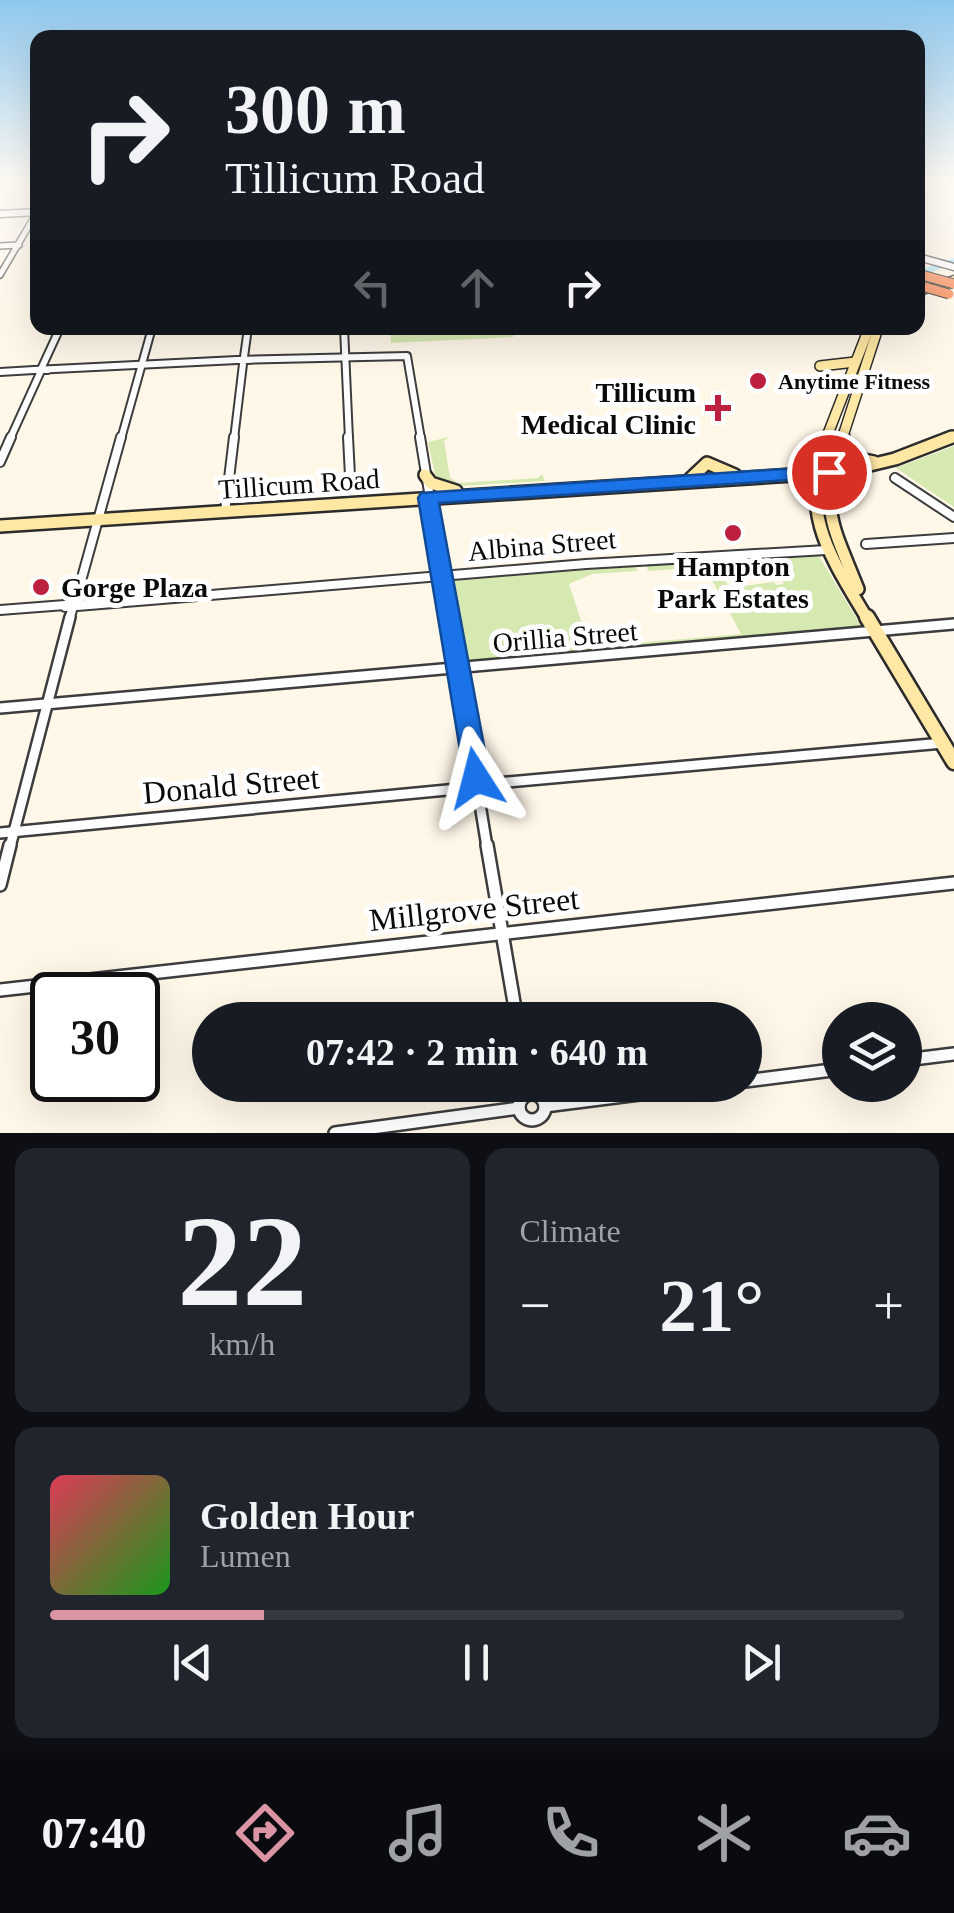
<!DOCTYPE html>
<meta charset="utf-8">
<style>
body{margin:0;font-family:Georgia,serif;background:#20242c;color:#f1f3f6;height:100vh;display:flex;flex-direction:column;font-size:38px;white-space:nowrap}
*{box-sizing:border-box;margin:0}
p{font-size:32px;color:#9ea1a6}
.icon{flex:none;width:55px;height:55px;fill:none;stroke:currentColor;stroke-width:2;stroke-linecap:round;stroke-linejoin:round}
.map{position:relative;height:1133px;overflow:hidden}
.panel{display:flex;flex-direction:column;gap:15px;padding:15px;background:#0d0f14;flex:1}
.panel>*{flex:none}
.guide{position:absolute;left:30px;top:30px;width:895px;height:305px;border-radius:20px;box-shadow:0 10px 40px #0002;background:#171b24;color:#f1f3f6;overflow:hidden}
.buttons{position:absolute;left:822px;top:1002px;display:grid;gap:20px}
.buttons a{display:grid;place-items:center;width:100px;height:100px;border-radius:50%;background:#171b24;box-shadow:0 10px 40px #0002;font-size:50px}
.speed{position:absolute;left:30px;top:972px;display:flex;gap:20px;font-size:50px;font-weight:700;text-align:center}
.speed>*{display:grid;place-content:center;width:130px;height:130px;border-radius:50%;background:#171b24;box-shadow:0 10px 40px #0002;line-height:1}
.speed .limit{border:5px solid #111;border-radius:15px;background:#fff;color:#111}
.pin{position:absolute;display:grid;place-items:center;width:85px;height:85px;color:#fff;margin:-42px;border:5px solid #fff;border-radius:50%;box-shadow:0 2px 10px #0007}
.me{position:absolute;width:110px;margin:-55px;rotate:351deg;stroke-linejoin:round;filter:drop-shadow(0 0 8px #0008)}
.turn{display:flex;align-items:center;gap:35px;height:210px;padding:0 30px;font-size:45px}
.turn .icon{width:130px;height:130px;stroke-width:2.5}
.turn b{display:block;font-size:70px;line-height:85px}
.lanes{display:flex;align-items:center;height:95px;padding:0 30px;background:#0003;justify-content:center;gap:50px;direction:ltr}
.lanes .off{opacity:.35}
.big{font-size:75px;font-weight:700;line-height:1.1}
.panel .widget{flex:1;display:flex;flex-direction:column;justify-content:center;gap:15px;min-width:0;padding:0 35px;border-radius:20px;background:#20242c}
.panel .dial{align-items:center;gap:0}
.dial b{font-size:130px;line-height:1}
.song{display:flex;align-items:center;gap:30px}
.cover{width:120px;height:120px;border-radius:15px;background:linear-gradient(135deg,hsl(350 70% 55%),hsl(120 70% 35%))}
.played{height:10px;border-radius:5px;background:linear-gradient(90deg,#da94a3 25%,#363941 25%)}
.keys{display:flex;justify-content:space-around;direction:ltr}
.heat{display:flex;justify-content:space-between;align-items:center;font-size:55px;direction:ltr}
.panel .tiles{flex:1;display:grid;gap:15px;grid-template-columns:1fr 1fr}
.widget:last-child{grid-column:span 2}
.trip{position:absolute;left:192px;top:1002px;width:570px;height:100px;border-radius:50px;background:#171b24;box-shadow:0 10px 40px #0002;font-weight:700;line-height:100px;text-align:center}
.tab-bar{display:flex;height:160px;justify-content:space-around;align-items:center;background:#090b0e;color:#9ea1a6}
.tab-bar .icon{width:70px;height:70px}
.tab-bar .active{color:#da94a3}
.tab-bar b{font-size:45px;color:#f1f3f6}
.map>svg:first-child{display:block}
.green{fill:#d6e9b1}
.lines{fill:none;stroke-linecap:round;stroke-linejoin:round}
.river{fill:#abe6f7;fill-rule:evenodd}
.minor-far4-casing{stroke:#3d3d3d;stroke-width:8}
.minor-far3-casing{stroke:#3d3d3d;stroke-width:10}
.minor-far2-casing{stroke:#3d3d3d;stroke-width:12}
.minor-far1-casing{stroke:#3d3d3d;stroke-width:14}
.minor-casing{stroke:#3d3d3d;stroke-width:16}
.tertiary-casing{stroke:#3d3d3d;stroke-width:9}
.secondary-far3-casing{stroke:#2c2c2c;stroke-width:9}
.secondary-far2-casing{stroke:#2c2c2c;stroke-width:12}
.secondary-far1-casing{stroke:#2c2c2c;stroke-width:16}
.secondary-casing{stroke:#2c2c2c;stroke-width:19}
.motorway-casing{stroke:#1b1b1b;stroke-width:5}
.minor-far4{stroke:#fff;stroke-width:5}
.minor-far3{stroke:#fff;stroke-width:6}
.minor-far2{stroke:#fff;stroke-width:8}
.minor-far1{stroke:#fff;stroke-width:9}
.minor{stroke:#fff;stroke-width:11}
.tertiary{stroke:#fff;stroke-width:6}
.secondary-far3{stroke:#ffe8a3;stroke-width:6}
.secondary-far2{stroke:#ffe8a3;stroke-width:9}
.secondary-far1{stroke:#ffe8a3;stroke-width:11}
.secondary{stroke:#ffe8a3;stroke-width:14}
.motorway{fill:#f8834c;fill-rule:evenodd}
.motorway-bridge-casing{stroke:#1b1b1b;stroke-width:11;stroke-linecap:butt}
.motorway-bridge{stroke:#f8834c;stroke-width:9}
.route{fill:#1a73e8;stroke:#114b97;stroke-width:2.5}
.poi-dot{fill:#bd203e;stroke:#fff;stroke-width:4}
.labels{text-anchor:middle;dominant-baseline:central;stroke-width:10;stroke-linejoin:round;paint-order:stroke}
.far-poi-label{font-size:22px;font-weight:bold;fill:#0a0a0a;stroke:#fff;text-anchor:start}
.poi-label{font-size:28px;font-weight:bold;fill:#0a0a0a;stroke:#fff;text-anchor:end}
.street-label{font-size:28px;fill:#0a0a0a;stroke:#fff}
.near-street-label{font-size:32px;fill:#0a0a0a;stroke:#fff}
</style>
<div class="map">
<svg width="954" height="1133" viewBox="0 0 954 1133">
<rect width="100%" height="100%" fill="#fff7e8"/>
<g class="green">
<polygon points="390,328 517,328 513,337 391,343"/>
<polygon points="449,437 444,441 450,478 458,483 538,478 542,474 545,481 458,486 436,479 428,442"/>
<polygon points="954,446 954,507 896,468"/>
<polygon points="817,553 861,626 466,664 460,658 447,583 452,579 634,566 638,571 592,574 569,584 590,647 741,634 705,567 648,571 646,564 757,556 760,560 752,563 754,566 720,569 729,588 774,582 776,585 784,584 768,557"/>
</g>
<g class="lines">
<g class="river">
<polygon points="954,258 954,264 918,277 918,271"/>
<path d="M682,328H704C699,333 687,333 682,328Z"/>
</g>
<g class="minor-far4-casing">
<g id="minor-far4">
<polyline points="0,246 19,245"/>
<polyline points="0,275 37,212"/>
</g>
</g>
<g class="minor-far3-casing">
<g id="minor-far3">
<polyline points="344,328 349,439"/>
<polyline points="244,357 248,328"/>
<polyline points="251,360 237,360 407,356 421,439"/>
<polyline points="42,367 60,328"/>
<polyline points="48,370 34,370 237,360"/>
<polyline points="0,372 34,370"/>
<polyline points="10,439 40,373"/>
<polyline points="121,439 152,328"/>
<polyline points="234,439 243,364"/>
</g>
</g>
<g class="minor-far2-casing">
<g id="minor-far2">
<polyline points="348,437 350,476"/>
<polyline points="420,437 450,620"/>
<polyline points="0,462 11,437"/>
<polyline points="895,478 954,517"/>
<polyline points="225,512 234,437"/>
<polyline points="866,544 954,538"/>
<polyline points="76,599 121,437"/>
<polyline points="82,604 72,600 65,607 586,564 826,550"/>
<polyline points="0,610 65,605"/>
<polyline points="69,620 72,610"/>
</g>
</g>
<g class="minor-far1-casing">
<g id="minor-far1">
<polyline points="450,617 476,778"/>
<polyline points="0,708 954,624"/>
<circle cx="476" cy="785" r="8"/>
<polyline points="486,784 943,743"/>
<polyline points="478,792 487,847"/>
<polyline points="0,833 468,788"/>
<polyline points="10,847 70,617"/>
</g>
</g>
<g class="minor-casing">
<g id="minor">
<polyline points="487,845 517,1020"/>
<polyline points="0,885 10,845"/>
<polyline points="0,990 954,883"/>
<polyline points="905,1060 954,1054"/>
<polyline points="745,1081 840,1069"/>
<circle cx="532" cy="1107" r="13"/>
<polyline points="545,1106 710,1085"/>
<polyline points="335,1133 519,1108"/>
</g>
</g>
<g class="tertiary-casing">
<g id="tertiary">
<polyline points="0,214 38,212"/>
<polyline points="918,257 954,267"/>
</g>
</g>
<g class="secondary-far3-casing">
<polyline id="secondary-far3" points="918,293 954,279"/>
</g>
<g class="secondary-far2-casing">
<g id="secondary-far2">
<polyline points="820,366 855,362"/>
<polyline points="826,439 869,328"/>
<polyline points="842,439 878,328"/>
<polyline points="945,439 954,436"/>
</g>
</g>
<g class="secondary-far1-casing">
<g id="secondary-far1">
<path d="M827,437C798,513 830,556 868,620"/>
<path d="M843,437C819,510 831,521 858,589"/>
<polyline points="838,447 853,458 874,462"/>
<polyline points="425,475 431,483 456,491"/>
<polyline points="690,479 707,463 735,475"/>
<polyline points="0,526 841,472 895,459 952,437"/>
</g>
</g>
<g class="secondary-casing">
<polyline id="secondary" points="867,617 954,762"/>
</g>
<g class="motorway-casing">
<polygon id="motorway" points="863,328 873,328 873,330 868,333 864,332"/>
</g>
<use href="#minor-far4" class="minor-far4"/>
<use href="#minor-far3" class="minor-far3"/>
<use href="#minor-far2" class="minor-far2"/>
<use href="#minor-far1" class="minor-far1"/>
<use href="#minor" class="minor"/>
<use href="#tertiary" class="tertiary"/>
<use href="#secondary-far3" class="secondary-far3"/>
<use href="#secondary-far2" class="secondary-far2"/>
<use href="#secondary-far1" class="secondary-far1"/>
<use href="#secondary" class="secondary"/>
<use href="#motorway" class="motorway"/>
<g class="motorway-bridge-casing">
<g id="motorway-bridge">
<polyline points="918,274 954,284"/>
<polyline points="918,285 949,294"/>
</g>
</g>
<use href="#motorway-bridge" class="motorway-bridge"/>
</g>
<linearGradient id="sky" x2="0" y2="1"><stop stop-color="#8fc8ee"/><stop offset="0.53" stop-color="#fffbf5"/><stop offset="1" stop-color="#fffbf5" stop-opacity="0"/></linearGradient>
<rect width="954" height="340" fill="url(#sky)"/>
<polygon class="route" points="829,466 836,468 836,477 439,503 490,778 486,786 466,786 418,498 421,493"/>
<g class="poi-dot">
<circle cx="758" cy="381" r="10"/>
<path d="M713 393h10v10h10v10h-10v10h-10v-10h-10v-10h10z"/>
<circle cx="733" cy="533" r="10"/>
<circle cx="41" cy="587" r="10"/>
</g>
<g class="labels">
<g class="far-poi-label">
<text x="778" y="381">Anytime Fitness</text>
</g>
<g class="poi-label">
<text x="696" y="392">Tillicum<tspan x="696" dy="32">Medical Clinic</tspan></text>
<text x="733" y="566" text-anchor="middle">Hampton<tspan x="733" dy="32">Park Estates</tspan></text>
<text x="61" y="587" text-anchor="start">Gorge Plaza</text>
</g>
<g class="street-label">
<text transform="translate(299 484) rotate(-4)">Tillicum Road</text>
<text transform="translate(542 545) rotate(-5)">Albina Street</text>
<text transform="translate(565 637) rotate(-5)">Orillia Street</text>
</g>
<g class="near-street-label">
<text transform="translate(231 785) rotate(-5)">Donald Street</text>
<text transform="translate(474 909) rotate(-6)">Millgrove Street</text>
</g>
</g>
</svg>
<div class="buttons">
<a><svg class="icon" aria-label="layers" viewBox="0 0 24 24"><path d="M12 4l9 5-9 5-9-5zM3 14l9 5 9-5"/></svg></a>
</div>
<div class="speed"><div class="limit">30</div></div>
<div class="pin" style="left:829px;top:472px;background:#d93025"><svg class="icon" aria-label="arrive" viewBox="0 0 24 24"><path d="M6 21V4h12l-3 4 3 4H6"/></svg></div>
<svg class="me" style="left:476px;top:778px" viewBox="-20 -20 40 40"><path d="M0-17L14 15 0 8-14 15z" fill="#1a73e8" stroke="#fff" stroke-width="4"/></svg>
<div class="trip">07:42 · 2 min · 640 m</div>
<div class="guide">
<div class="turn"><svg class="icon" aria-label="right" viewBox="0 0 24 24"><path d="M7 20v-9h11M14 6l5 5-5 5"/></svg><div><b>300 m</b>Tillicum Road</div></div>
<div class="lanes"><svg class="icon off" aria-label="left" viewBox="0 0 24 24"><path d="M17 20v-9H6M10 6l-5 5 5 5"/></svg><svg class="icon off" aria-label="ahead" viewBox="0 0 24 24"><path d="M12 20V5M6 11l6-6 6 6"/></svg><svg class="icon" aria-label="right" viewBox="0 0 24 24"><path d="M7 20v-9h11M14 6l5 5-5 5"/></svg></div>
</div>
</div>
<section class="panel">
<div class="tiles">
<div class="widget dial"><b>22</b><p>km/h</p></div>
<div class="widget"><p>Climate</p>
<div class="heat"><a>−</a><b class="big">21°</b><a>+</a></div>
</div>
<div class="widget">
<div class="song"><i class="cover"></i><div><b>Golden Hour</b><p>Lumen</p></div></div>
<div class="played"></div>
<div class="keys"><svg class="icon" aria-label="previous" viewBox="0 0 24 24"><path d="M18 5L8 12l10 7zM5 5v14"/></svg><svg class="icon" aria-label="pause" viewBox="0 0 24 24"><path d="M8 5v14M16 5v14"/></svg><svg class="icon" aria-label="next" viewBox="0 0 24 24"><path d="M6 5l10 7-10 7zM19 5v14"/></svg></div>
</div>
</div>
</section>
<nav class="tab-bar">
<b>07:40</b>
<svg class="icon active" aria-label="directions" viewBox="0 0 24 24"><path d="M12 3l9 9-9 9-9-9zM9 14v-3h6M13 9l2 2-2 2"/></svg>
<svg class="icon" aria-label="music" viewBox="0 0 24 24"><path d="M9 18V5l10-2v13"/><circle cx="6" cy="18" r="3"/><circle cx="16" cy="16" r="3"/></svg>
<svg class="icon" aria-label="phone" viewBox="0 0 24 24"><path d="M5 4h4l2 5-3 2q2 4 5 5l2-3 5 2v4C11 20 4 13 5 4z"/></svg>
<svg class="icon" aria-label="climate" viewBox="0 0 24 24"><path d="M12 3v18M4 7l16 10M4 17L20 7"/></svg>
<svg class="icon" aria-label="car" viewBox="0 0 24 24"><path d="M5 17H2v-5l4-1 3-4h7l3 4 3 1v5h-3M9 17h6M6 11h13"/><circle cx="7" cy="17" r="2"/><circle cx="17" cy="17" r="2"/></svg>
</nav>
